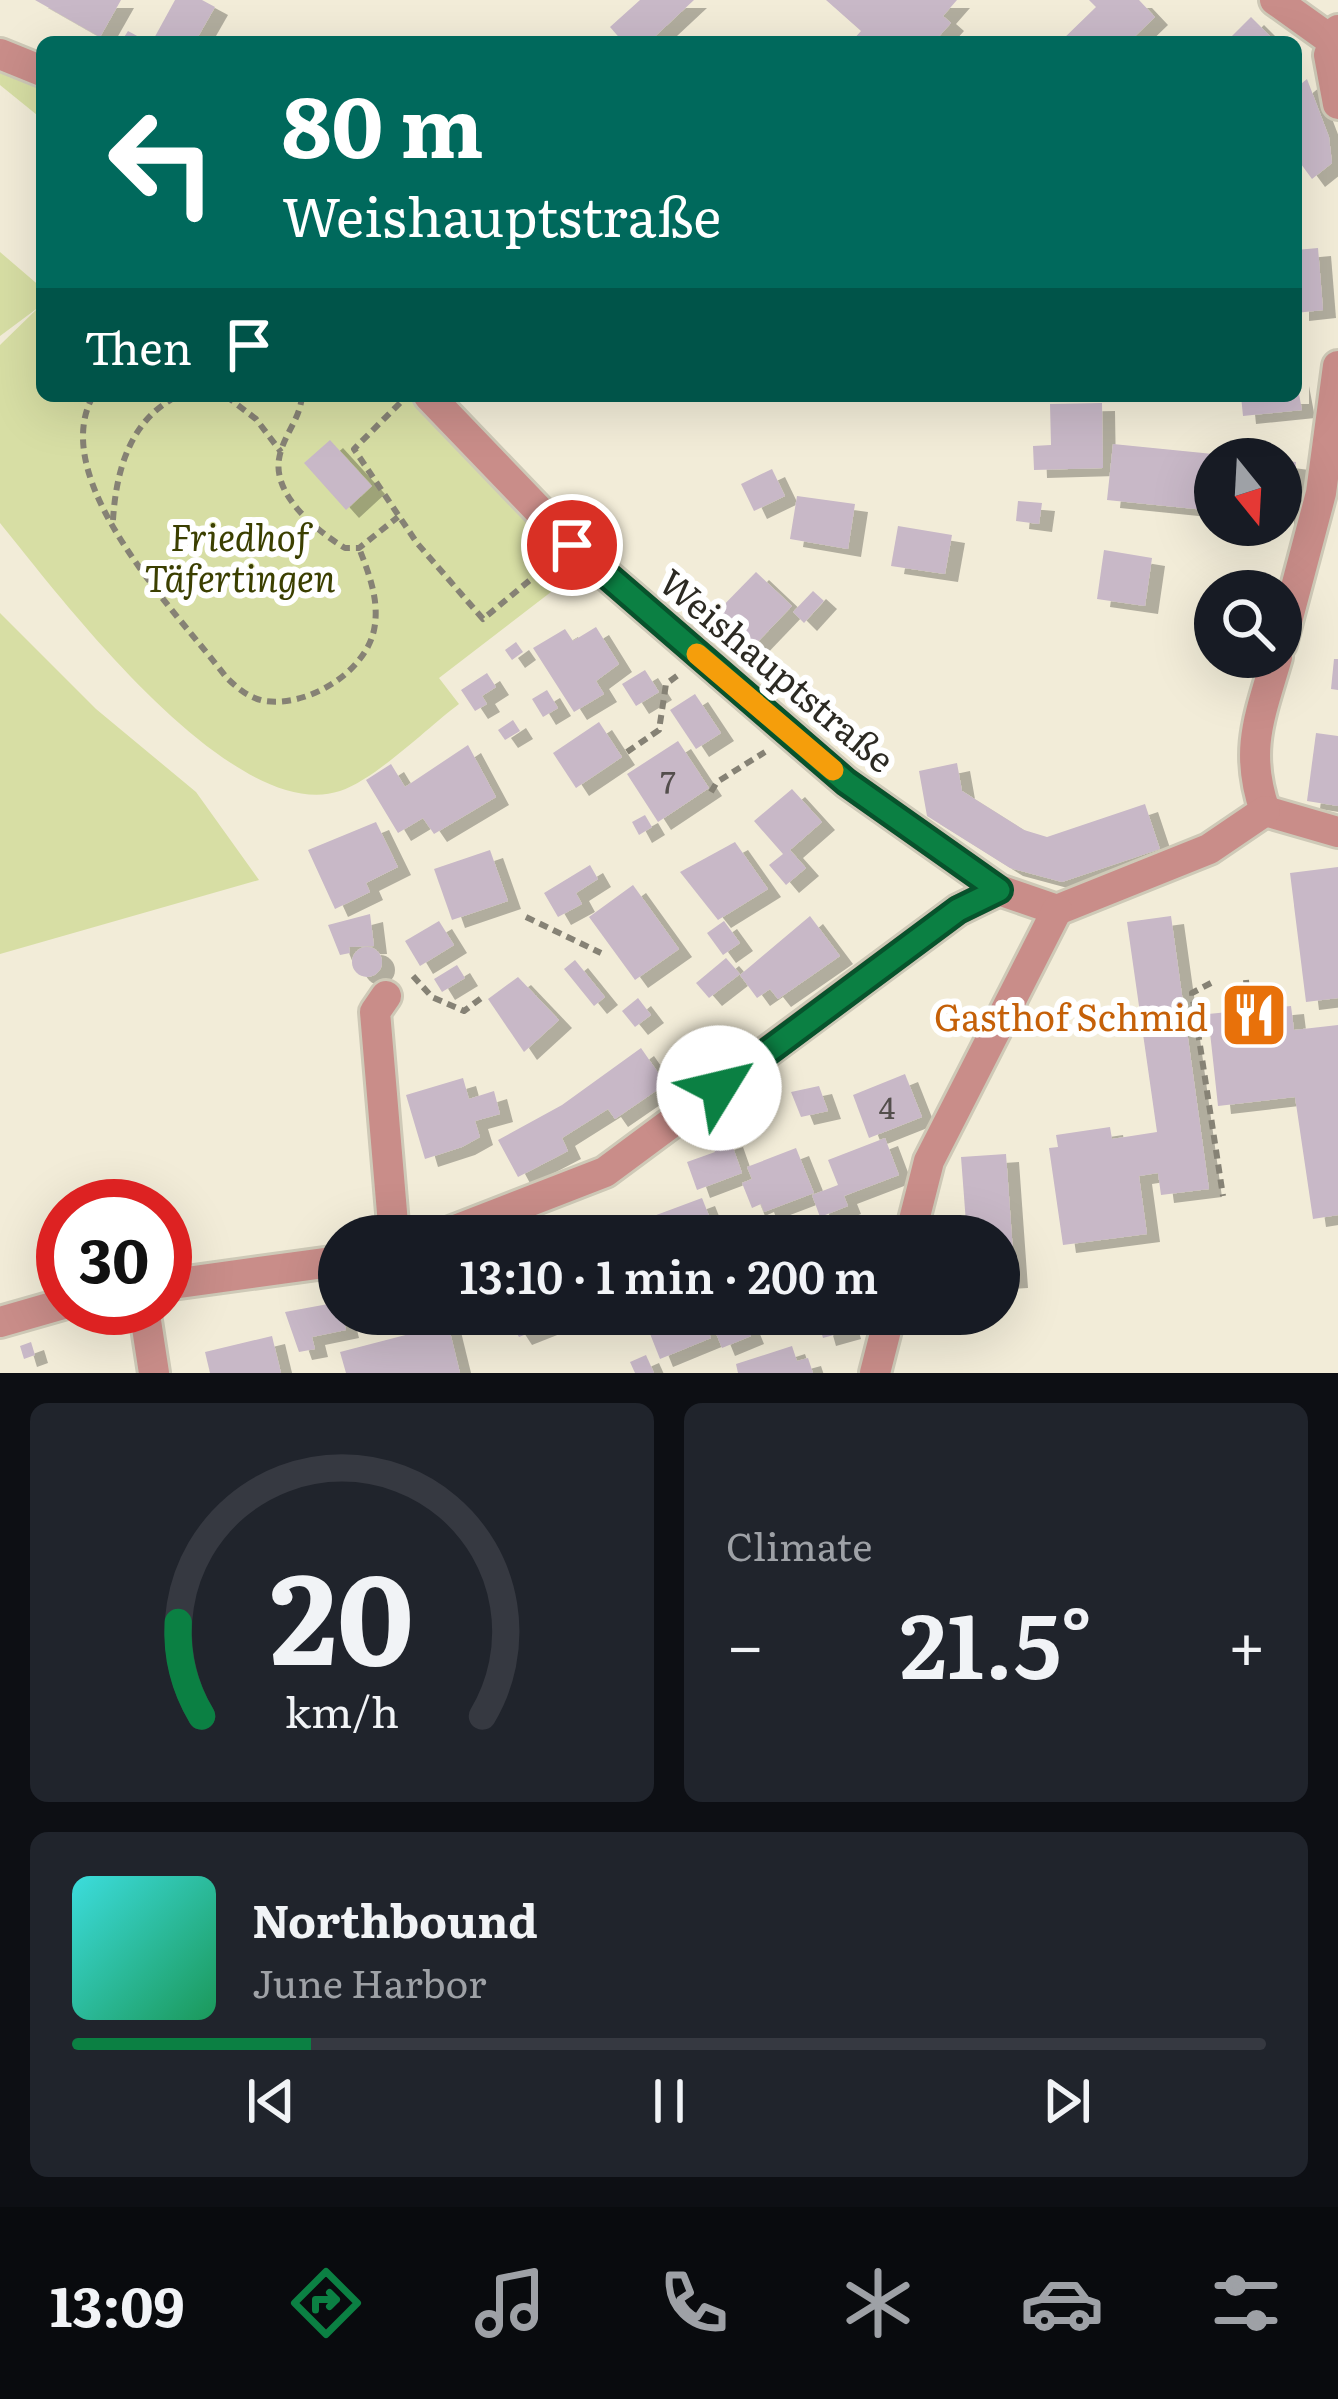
<!DOCTYPE html>
<meta charset="utf-8">
<style>
body{margin:0;font-family:Literata,serif;background:#20242c;color:#f1f3f6;height:100vh;display:flex;flex-direction:column;font-size:45px;white-space:nowrap}
*{box-sizing:border-box;margin:0}
p{font-size:39px;color:#9ea1a6}
.icon{flex:none;width:66px;height:66px;fill:none;stroke:currentColor;stroke-width:2;stroke-linecap:round;stroke-linejoin:round}
.map{position:relative;height:1373px;overflow:hidden}
.details{display:flex;flex-direction:column;gap:30px;padding:30px;background:#0d0f14;flex:1}
.details>*{flex:none}
.banner{position:absolute;left:36px;top:36px;width:1266px;height:366px;border-radius:18px;box-shadow:0 12px 48px #0002;background:#00695c;color:#fff;overflow:hidden}
.needle{width:78px;rotate:162deg}
.buttons{position:absolute;left:1194px;top:438px;display:grid;gap:24px}
.buttons a{display:grid;place-items:center;width:108px;height:108px;border-radius:50%;background:#171b24;box-shadow:0 12px 48px #0002;font-size:60px}
.speed{position:absolute;left:36px;top:1179px;display:flex;gap:24px;font-size:60px;font-weight:700;text-align:center}
.speed>*{display:grid;place-content:center;width:156px;height:156px;border-radius:50%;background:#171b24;box-shadow:0 12px 48px #0002;line-height:1}
.speed .limit{border:18px solid #d22;background:#fff;color:#111}
.pin{position:absolute;display:grid;place-items:center;width:102px;height:102px;color:#fff;margin:-51px;border:6px solid #fff;border-radius:50%;box-shadow:0 3px 12px #0007}
.me{position:absolute;width:132px;margin:-66px;rotate:54deg;stroke-linejoin:round;filter:drop-shadow(0 0 9px #0008)}
.turn{display:flex;align-items:center;gap:42px;height:252px;padding:0 48px;font-size:54px}
.turn .icon{width:156px;height:156px;stroke-width:2.5}
.turn b{display:block;font-size:84px;line-height:102px}
.then{display:flex;align-items:center;height:114px;padding:0 48px;background:#0003;gap:24px;font-size:45px}
.big{font-size:90px;font-weight:600;line-height:1.1}
.details .tile{flex:1;display:flex;flex-direction:column;justify-content:center;gap:18px;min-width:0;padding:0 42px;border-radius:18px;background:#20242c}
.details .dial{align-items:center;gap:0}
.dial svg{height:312px;overflow:visible;fill:none;stroke:#363941;stroke-width:7;stroke-linecap:round;text-anchor:middle}
.dial text{fill:#f1f3f6;stroke:none}
.song{display:flex;align-items:center;gap:36px}
.cover{width:144px;height:144px;border-radius:18px;background:linear-gradient(135deg,hsl(180 70% 55%),hsl(150 70% 35%))}
.played{height:12px;border-radius:6px;background:linear-gradient(90deg,#0b8043 20%,#363941 20%)}
.keys{display:flex;justify-content:space-around;direction:ltr}
.heat{display:flex;justify-content:space-between;align-items:center;font-size:66px;direction:ltr}
.details .tiles{flex:1;display:grid;gap:30px;grid-template-columns:1fr 1fr}
.tile:last-child{grid-column:span 2}
.trip{position:absolute;left:318px;top:1215px;width:702px;height:120px;border-radius:60px;background:#171b24;box-shadow:0 12px 48px #0002;font-weight:600;line-height:120px;text-align:center}
.tabs{display:flex;height:192px;justify-content:space-around;align-items:center;background:#090b0e;color:#9ea1a6}
.tabs .icon{width:84px;height:84px}
.tabs .current{color:#0b8043}
.tabs b{font-size:54px;color:#f1f3f6}
.map>svg:first-child{display:block}
.green{fill:#d7dea4}
.building{fill:#c8b8c7;filter:url(#shadow)}
.lines{fill:none;stroke-linecap:round;stroke-linejoin:round}
.minor-casing{stroke:#cec9b7;stroke-width:36}
.path{stroke:#868275;stroke-width:6;stroke-dasharray:9 6;stroke-linecap:butt}
.minor{stroke:#c98d89;stroke-width:30}
.route-casing{stroke:#07532c;stroke-width:30}
.route{stroke:#0b8043;stroke-width:21}
.slow{stroke:#f59e0b;stroke-width:21}
.labels{text-anchor:middle;dominant-baseline:central;stroke-width:12;stroke-linejoin:round;paint-order:stroke}
.number-label{font-size:30px;fill:#534e4c}
.park-label{font-size:36px;font-style:italic;fill:#3b3f00;stroke:#fff}
.street-label{font-size:36px;fill:#2c2a23;stroke:#fff}
.food-label{font-size:36px;fill:#c56008;stroke:#fff;text-anchor:end}
</style>
<div class="map">
<svg width="1338" height="1373" viewBox="0 0 1338 1373">
<defs>
<filter id="shadow"><feDropShadow dx="13" dy="8" stdDeviation="0" flood-color="#0004"/></filter>
</defs>
<rect width="100%" height="100%" fill="#f2ecd8"/>
<g class="green">
<polygon points="0,54 42,71 42,119 0,85"/>
<path d="M0,252L42,288V396H429L590,562L439,678L459,704C427,728 376,779 340,791C232,826 61,598 0,523V345L39,307L0,336Z"/>
<polygon points="0,613 96,709 196,792 259,880 0,954"/>
</g>
<g class="building">
<polygon points="35,0 121,0 100,37"/>
<polygon points="175,0 202,0 215,7 195,42 152,42"/>
<polygon points="640,0 694,0 649,42 623,42 610,27"/>
<polygon points="826,0 957,0 943,16 951,23 934,42 851,42 861,31"/>
<polygon points="1089,0 1139,0 1155,17 1129,42 1060,42 1096,7"/>
<polygon points="1251,17 1276,42 1226,42"/>
<polygon points="128,31 139,37 146,42 121,42"/>
<polygon points="1307,79 1329,137 1332,163 1312,179 1301,164 1296,167 1296,88"/>
<polygon points="1318,248 1323,310 1296,313 1296,250"/>
<polygon points="1296,378 1302,410 1243,416 1241,396 1296,396"/>
<polygon points="1102,403 1103,468 1034,470 1033,446 1051,445 1050,404"/>
<polygon points="330,440 372,486 346,510 304,463"/>
<polygon points="1113,444 1233,456 1215,459 1215,511 1107,500"/>
<polygon points="1281,460 1296,462 1291,518 1281,517"/>
<polygon points="772,469 785,496 754,511 741,484"/>
<polygon points="797,496 855,504 848,549 790,539"/>
<polygon points="1018,501 1042,503 1039,524 1016,521"/>
<polygon points="898,526 952,535 945,574 891,566"/>
<polygon points="1104,550 1152,558 1145,606 1097,599"/>
<polygon points="756,572 792,606 749,651 712,617"/>
<polygon points="813,591 824,601 804,623 793,612"/>
<polygon points="596,627 619,664 596,681 604,694 574,712 533,648 565,629 573,641"/>
<polygon points="516,642 523,652 512,660 505,650"/>
<polygon points="1334,659 1338,659 1338,690 1331,689"/>
<polygon points="645,670 659,692 636,706 622,684"/>
<polygon points="487,673 496,687 482,696 487,704 475,711 461,690"/>
<polygon points="547,690 558,708 543,717 532,699"/>
<polygon points="695,694 721,733 696,749 670,710"/>
<polygon points="513,720 520,731 505,740 498,730"/>
<polygon points="599,722 622,757 576,788 553,753"/>
<polygon points="1316,733 1338,736 1338,806 1307,801"/>
<polygon points="678,741 709,788 658,822 627,774"/>
<polygon points="468,745 496,797 434,834 423,818 398,833 366,780 391,764 405,787"/>
<polygon points="957,763 962,791 1024,830 1047,837 1145,804 1160,849 1062,882 1010,868 927,816 919,771"/>
<polygon points="792,789 822,822 790,850 806,868 786,885 769,865 783,854 754,821"/>
<polygon points="645,815 652,827 639,835 632,822"/>
<polygon points="376,822 398,867 366,883 370,892 335,909 308,850"/>
<polygon points="735,842 768,889 718,920 680,872"/>
<polygon points="490,850 508,901 452,920 434,869"/>
<polygon points="590,865 598,879 576,893 582,904 558,917 544,893"/>
<polygon points="1338,867 1338,998 1306,1002 1290,873"/>
<polygon points="633,885 679,949 635,980 589,917"/>
<polygon points="370,914 374,946 349,947 350,953 340,955 328,925"/>
<polygon points="810,916 840,956 778,999 770,989 757,998 740,975"/>
<polygon points="1171,916 1209,1189 1161,1195 1158,1173 1139,1176 1147,1234 1063,1245 1049,1148 1058,1147 1056,1135 1110,1127 1112,1139 1157,1132 1127,922"/>
<polygon points="439,921 454,945 420,966 405,941"/>
<polygon points="724,921 740,943 723,955 707,933"/>
<circle cx="367" cy="962" r="15"/>
<polygon points="726,958 740,974 709,998 696,983"/>
<polygon points="575,960 605,997 594,1006 564,969"/>
<polygon points="457,965 465,978 442,992 434,979"/>
<polygon points="518,977 559,1020 524,1052 488,999"/>
<polygon points="638,998 651,1015 635,1027 622,1011"/>
<polygon points="1291,1006 1294,1030 1338,1025 1338,1215 1313,1219 1295,1097 1218,1106 1208,1014"/>
<polygon points="641,1048 666,1084 615,1119 608,1109 562,1138 568,1151 518,1177 498,1140 562,1105"/>
<polygon points="905,1074 922,1117 869,1138 853,1095"/>
<polygon points="463,1078 469,1099 494,1091 500,1114 475,1121 480,1137 462,1147 425,1159 406,1095"/>
<polygon points="819,1086 828,1111 801,1117 791,1092"/>
<polygon points="885,1138 899,1175 844,1196 848,1206 820,1217 812,1195 838,1185 828,1160"/>
<polygon points="730,1139 742,1173 697,1190 687,1162 715,1152 712,1145"/>
<polygon points="796,1148 814,1193 764,1212 761,1204 752,1208 742,1183 752,1179 747,1167"/>
<polygon points="1006,1154 1015,1280 999,1281 999,1236 967,1236 961,1157"/>
<polygon points="702,1198 717,1236 618,1236 616,1230"/>
<polygon points="606,1215 614,1236 583,1236 578,1225"/>
<polygon points="339,1302 346,1330 312,1337 315,1349 299,1352 285,1312"/>
<polygon points="504,1314 577,1314 519,1337"/>
<polygon points="701,1314 711,1338 660,1359 643,1316"/>
<polygon points="728,1314 742,1314 751,1336 722,1348 711,1321"/>
<polygon points="844,1317 848,1331 823,1338 819,1324"/>
<polygon points="448,1324 460,1373 346,1373 340,1352"/>
<polygon points="272,1336 281,1373 210,1373 205,1352"/>
<polygon points="31,1342 35,1355 24,1359 20,1346"/>
<polygon points="792,1346 797,1361 808,1358 813,1373 738,1373 736,1364"/>
<polygon points="646,1355 654,1373 635,1373 630,1362"/>
</g>
<g class="lines">
<g class="minor-casing">
<g id="minor">
<polyline points="1275,0 1331,40"/>
<polyline points="1338,30 1329,55 1338,104"/>
<polyline points="0,54 42,71"/>
<polyline points="429,396 572,545 846,782 999,890 1057,910"/>
<polyline points="1281,644 1321,493 1338,366"/>
<path d="M1265,811C1244,750 1260,716 1277,657"/>
<polyline points="1265,811 1338,832"/>
<polyline points="1057,910 1209,849 1265,811"/>
<polyline points="386,996 375,1012 394,1236"/>
<polyline points="440,1236 605,1172 958,910 999,890"/>
<polyline points="910,1236 929,1161 1057,910"/>
<polyline points="165,1285 339,1261"/>
<polyline points="144,1308 154,1373"/>
<polyline points="0,1322 63,1304"/>
<polyline points="875,1373 890,1314"/>
</g>
</g>
<g class="path">
<path d="M93,396C46,481 177,612 226,677C237,688 249,698 265,701C309,707 365,672 374,630C380,601 369,574 359,548"/>
<polyline points="226,396 256,419 281,452"/>
<path d="M302,396C300,420 283,435 279,459C273,496 317,531 345,548H359L398,517"/>
<polyline points="400,403 354,449 417,543 483,619 553,561"/>
<path d="M113,520C116,471 130,419 178,396"/>
<polyline points="627,752 659,730 666,684 681,673"/>
<polyline points="711,792 717,782 765,752"/>
<polyline points="526,917 601,953"/>
<polyline points="413,976 432,997 464,1011 484,996"/>
<polyline points="1246,980 1249,1010"/>
<polyline points="1211,983 1192,993 1223,1196"/>
</g>
<use href="#minor" class="minor"/>
</g>
<g class="lines">
<g class="route-casing">
<polyline id="route" points="572,545 846,782 999,890 958,910 719,1088"/>
</g>
<use href="#route" class="route"/>
<polyline class="slow" points="697,654 833,770"/>
</g>
<defs>
<g id="restaurant-square" transform="scale(3.45)"><rect x="-9" y="-9" width="18" height="18" rx="4" fill="#e8710a" stroke="#fff"/><path d="M-5-6h1v4h1v-4h1v4h1v-4h1v5L-1.5 .5V6h-2V.5L-5-1ZM5-6V6H3V1.5H1.5Q1.5-4 5-6Z" fill="#fff"/></g>
</defs>
<g fill-rule="evenodd">
<use href="#restaurant-square" x="1254" y="1015"/>
</g>
<g class="labels">
<g class="number-label">
<text x="668" y="781">7</text>
<text x="887" y="1106">4</text>
</g>
<g class="park-label">
<text x="240" y="535">Friedhof<tspan x="240" dy="41">Täfertingen</tspan></text>
</g>
<g class="street-label">
<text transform="translate(778 669) rotate(40)">Weishauptstraße</text>
</g>
<g class="food-label">
<text x="1208" y="1015">Gasthof Schmid</text>
</g>
</g>
</svg>
<div class="buttons">
<a><svg class="needle" viewBox="-14 -14 28 28"><path d="M0-13l5 13h-10z" fill="#e53935"/><path d="M0 13l5-13h-10z" fill="#9ea1a6"/></svg></a>
<a><svg class="icon" aria-label="search" viewBox="0 0 24 24"><circle cx="10" cy="10" r="6"/><path d="M15 15l6 6"/></svg></a>
</div>
<div class="speed"><div class="limit">30</div></div>
<div class="pin" style="left:572px;top:545px;background:#d93025"><svg class="icon" aria-label="arrive" viewBox="0 0 24 24"><path d="M6 21V4h12l-3 4 3 4H6"/></svg></div>
<svg class="me" style="left:719px;top:1088px" viewBox="-20 -20 40 40"><circle r="19" fill="#fff"/><path d="M0-13L10 11 0 6-10 11z" fill="#0b8043"/></svg>
<div class="trip">13:10 · 1 min · 200 m</div>
<div class="banner">
<div class="turn"><svg class="icon" aria-label="left" viewBox="0 0 24 24"><path d="M17 20v-9H6M10 6l-5 5 5 5"/></svg><div><b>80 m</b>Weishauptstraße</div></div>
<div class="then">Then<svg class="icon" aria-label="arrive" viewBox="0 0 24 24"><path d="M6 21V4h12l-3 4 3 4H6"/></svg></div>
</div>
</div>
<section class="details">
<div class="tiles">
<div class="tile dial"><svg viewBox="0 0 100 80">
<path d="M14 69A42 42 0 1 1 86 69"/>
<path d="M14 69A42 42 0 0 1 8 45" stroke="#0b8043"/>
<text x="50" y="56" font-size="32" font-weight="700">20</text>
<text x="50" y="72" font-size="11">km/h</text>
</svg></div>
<div class="tile"><p>Climate</p>
<div class="heat"><a>−</a><b class="big">21.5°</b><a>+</a></div>
</div>
<div class="tile">
<div class="song"><i class="cover"></i><div><b>Northbound</b><p>June Harbor</p></div></div>
<div class="played"></div>
<div class="keys"><svg class="icon" aria-label="previous" viewBox="0 0 24 24"><path d="M18 5L8 12l10 7zM5 5v14"/></svg><svg class="icon" aria-label="pause" viewBox="0 0 24 24"><path d="M8 5v14M16 5v14"/></svg><svg class="icon" aria-label="next" viewBox="0 0 24 24"><path d="M6 5l10 7-10 7zM19 5v14"/></svg></div>
</div>
</div>
</section>
<nav class="tabs">
<b>13:09</b>
<svg class="icon current" aria-label="directions" viewBox="0 0 24 24"><path d="M12 3l9 9-9 9-9-9zM9 14v-3h6M13 9l2 2-2 2"/></svg>
<svg class="icon" aria-label="music" viewBox="0 0 24 24"><path d="M9 18V5l10-2v13"/><circle cx="6" cy="18" r="3"/><circle cx="16" cy="16" r="3"/></svg>
<svg class="icon" aria-label="phone" viewBox="0 0 24 24"><path d="M5 4h4l2 5-3 2q2 4 5 5l2-3 5 2v4C11 20 4 13 5 4z"/></svg>
<svg class="icon" aria-label="climate" viewBox="0 0 24 24"><path d="M12 3v18M4 7l16 10M4 17L20 7"/></svg>
<svg class="icon" aria-label="car" viewBox="0 0 24 24"><path d="M5 17H2v-5l4-1 3-4h7l3 4 3 1v5h-3M9 17h6M6 11h13"/><circle cx="7" cy="17" r="2"/><circle cx="17" cy="17" r="2"/></svg>
<svg class="icon" aria-label="filters" viewBox="0 0 24 24"><path d="M4 7h16M4 17h16"/><circle cx="9" cy="7" r="2"/><circle cx="15" cy="17" r="2"/></svg>
</nav>
